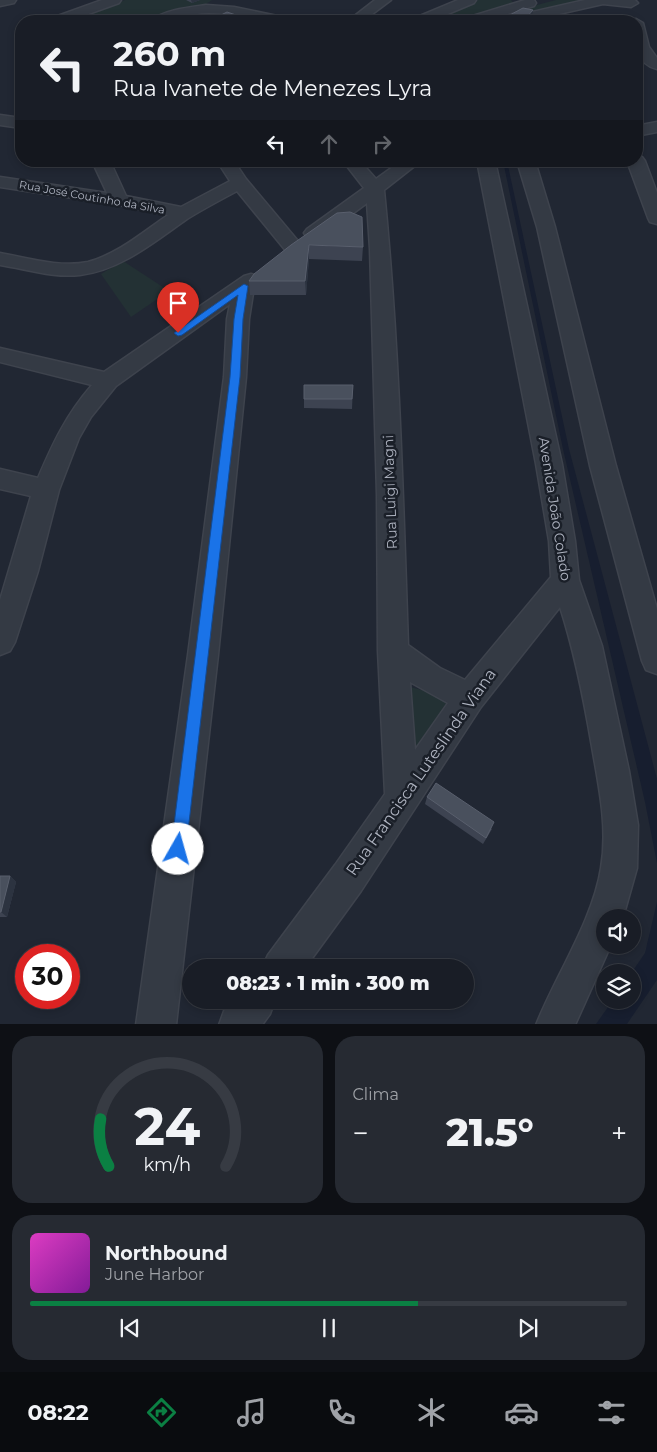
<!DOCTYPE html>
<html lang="pt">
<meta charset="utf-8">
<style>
body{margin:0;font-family:Montserrat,sans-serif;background:#262a32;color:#f1f3f6;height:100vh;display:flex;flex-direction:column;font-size:19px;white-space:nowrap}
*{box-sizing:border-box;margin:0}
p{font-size:16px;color:#9fa2a7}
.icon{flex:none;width:28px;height:28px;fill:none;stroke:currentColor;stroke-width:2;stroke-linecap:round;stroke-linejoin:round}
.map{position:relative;height:1024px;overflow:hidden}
.side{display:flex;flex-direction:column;gap:12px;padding:12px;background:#0e1015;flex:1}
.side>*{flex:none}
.guide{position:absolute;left:15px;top:15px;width:628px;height:152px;border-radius:20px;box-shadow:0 2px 8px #0003,0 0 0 1px #373b43;background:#191d26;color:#f1f3f6;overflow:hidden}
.controls{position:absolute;left:596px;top:909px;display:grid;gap:10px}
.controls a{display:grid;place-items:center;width:45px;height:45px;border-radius:50%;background:#191d26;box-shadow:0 2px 8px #0003,0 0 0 1px #373b43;font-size:25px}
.speed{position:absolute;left:15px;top:944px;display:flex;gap:10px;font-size:25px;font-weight:700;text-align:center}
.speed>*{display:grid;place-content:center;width:65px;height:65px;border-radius:50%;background:#191d26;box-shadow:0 2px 8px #0003,0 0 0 1px #373b43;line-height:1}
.speed .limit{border:8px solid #d22;background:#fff;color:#111}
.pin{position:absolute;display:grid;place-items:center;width:42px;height:42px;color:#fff;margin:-51px -21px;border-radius:50% 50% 50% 0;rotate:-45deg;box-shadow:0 0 5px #0007}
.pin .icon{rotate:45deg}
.me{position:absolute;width:55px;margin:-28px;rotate:7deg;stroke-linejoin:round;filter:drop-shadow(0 0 4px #0008)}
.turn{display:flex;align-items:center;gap:18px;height:105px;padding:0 15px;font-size:22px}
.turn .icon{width:65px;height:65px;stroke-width:2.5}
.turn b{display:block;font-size:35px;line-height:42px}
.lanes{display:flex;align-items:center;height:48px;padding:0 15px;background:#0003;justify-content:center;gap:25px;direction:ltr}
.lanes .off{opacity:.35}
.big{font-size:38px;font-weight:800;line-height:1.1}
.side .card{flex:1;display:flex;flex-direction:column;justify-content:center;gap:8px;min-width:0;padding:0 18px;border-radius:20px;background:#262a32}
.side .dial{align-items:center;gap:0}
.dial svg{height:130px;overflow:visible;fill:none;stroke:#373b43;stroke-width:7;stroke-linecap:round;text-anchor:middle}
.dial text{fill:#f1f3f6;stroke:none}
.song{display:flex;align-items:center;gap:15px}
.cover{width:60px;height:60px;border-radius:8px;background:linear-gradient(135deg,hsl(310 70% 55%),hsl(290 70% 35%))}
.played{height:5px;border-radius:2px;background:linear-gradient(90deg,#0b8043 65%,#373b43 65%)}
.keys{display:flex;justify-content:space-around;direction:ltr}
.heat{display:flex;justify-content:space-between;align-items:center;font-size:28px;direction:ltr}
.side .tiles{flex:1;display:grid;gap:12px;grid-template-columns:1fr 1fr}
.card:last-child{grid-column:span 2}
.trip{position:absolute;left:182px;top:959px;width:292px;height:50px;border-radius:25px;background:#191d26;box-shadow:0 2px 8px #0003,0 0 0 1px #373b43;font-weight:800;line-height:50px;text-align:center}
.tabs{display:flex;height:80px;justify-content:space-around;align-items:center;background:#0a0c0f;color:#9fa2a7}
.tabs .icon{width:35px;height:35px}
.tabs .current{color:#0b8043}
.tabs b{font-size:22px;color:#f1f3f6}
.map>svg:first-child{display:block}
.green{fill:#233134}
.water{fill:#171e2f}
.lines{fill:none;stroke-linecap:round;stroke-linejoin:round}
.minor-casing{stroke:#3e434d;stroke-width:3}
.minor{fill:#343a44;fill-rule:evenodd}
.wall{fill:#3d4351}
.shaded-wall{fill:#2c3340}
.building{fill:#49505d;stroke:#595f6d}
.route{fill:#1a73e8;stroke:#114b97}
.labels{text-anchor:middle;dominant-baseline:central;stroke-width:5;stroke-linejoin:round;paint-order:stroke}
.far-street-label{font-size:11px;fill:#afb4c1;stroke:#1a1f28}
.street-label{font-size:14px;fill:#afb4c1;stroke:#1a1f28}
.near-street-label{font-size:16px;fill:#afb4c1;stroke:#1a1f28}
</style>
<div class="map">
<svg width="657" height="1025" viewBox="0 0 657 1025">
<rect width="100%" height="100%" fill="#212733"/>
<g class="green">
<polygon points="125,0 212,0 203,6 268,21 186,21 167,17 159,21 70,21"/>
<polygon points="478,0 511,0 515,5 466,21 433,21"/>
<polygon points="556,0 582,0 505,18 494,16"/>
<polygon points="123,261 169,291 131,317 101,274"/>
<polygon points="410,687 450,697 410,762"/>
</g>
<g class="water">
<polygon points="503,161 507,161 569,449 657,779 657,863 645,802 563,449"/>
<polygon points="657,902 657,980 627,1024 596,1024 613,1000 632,1000 632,972 645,953"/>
</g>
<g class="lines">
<g class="minor-casing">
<g id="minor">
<polygon points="0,0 16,0 14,3 0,6"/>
<polygon points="102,0 121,0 119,3 69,21 50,21 52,18"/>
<polygon points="375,0 391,0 363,21 348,21"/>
<polygon points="458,0 476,0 474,3 431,21 413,21 415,18"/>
<polygon points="525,0 534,0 536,3 534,6 484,21 464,21 466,18"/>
<polygon points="585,0 635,0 638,3 631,7 603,4 528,21 504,21 506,18"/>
<path d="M206,5L234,7L287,18L289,21C262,23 236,13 209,13C189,13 172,22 152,21C161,10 192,7 206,5Z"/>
<path d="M636,19L643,23L649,47L657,58V69C633,63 636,40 636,21H630Z"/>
<polygon points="0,115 21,118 21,128 0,125"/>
<polygon points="657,122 657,132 636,136 636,126"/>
<polygon points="636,156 642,157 645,161 657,193 657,224 650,222 648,218 627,161 636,161"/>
<path d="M92,161H110L126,196L181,207L230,181L217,161H234L246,179L303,247L300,251L293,253L286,251L237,191C220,200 203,209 187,219C154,242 121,270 80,275C53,278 26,269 0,265V253C28,258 60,268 88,262C118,254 143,232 168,215L119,205L0,187V177L107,193Z"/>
<path d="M343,161H360L376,179L401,161H421L384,190C399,341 403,494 408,645L440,668L465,680L551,577L549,541L536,464L477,161H495L562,464L575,541L579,580L602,646L629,771L638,825L637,868L624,914L623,918H605V945H611L575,1025H536C556,975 593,920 601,868C608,828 599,787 592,747C584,700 575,653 560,607L481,707L361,891L305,968H262L268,955L335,865L385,794L378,651L377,495L370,249L367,203L321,237L314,239L307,237L304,233L307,229L364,188ZM410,682L448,703L415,750Z"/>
<polygon points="517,161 535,161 555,227 616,466 657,609 657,674 646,670 642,661 590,466 537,227"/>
<path d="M251,274L258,276L261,280L254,287L249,319L246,377L218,655L176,1025H136L188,655L224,377L227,319L230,304L116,386L91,417L79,438L59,490L38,571L15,642L10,651L0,655V600L31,496L0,489V469L38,478C53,443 66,415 92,385L0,362V348L104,372L244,276Z"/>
<polygon points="232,1000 275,1000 270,1014 262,1025 219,1025 224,1011"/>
</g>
</g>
<use href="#minor" class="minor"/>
</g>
<g class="wall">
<polygon points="186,0 200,0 192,3"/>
<polygon points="523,8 531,21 505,21 506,17"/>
<polygon points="291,245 363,247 362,261 309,259 306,295 250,295 249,281"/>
<polygon points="353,385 352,409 304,408 304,399"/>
<polygon points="427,797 492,829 483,844 425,804"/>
<polygon points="0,876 10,876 16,882 7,917 0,917"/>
</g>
<g class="shaded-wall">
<polygon points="191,0 200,0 192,3"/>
<polygon points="533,10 531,21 524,21 525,19"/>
<polygon points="309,245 309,259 306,295 305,281"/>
<polygon points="10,876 16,882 7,917 1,912"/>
</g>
<g class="building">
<polygon points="523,8 533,10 525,19 506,17"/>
<polygon points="227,12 254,21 209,21"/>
<polygon points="350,212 362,217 363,247 309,245 305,281 249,281 254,274 291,245 337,213"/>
<polygon points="304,385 353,385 352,399 304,399"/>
<polygon points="436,783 494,822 486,838 427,797"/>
<polygon points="0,876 10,876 1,912 0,912"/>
</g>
<polygon class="route" points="244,284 248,286 243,319 240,377 186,849 184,855 178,857 173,855 171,849 230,377 234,319 238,295 182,335 178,336 174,333"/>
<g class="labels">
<g class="far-street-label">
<text transform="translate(92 197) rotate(10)">Rua José Coutinho da Silva</text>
</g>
<g class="street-label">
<text transform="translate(390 492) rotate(-92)">Rua Luigi Magni</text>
<text transform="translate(555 509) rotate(81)">Avenida João Colado</text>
</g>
<g class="near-street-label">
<text transform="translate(421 772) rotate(-55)">Rua Francisca Luteslinda Viana</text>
</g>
</g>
</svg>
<div class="controls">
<a><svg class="icon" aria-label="sound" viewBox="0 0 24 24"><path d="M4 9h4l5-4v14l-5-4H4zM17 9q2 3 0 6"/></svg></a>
<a><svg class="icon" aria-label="layers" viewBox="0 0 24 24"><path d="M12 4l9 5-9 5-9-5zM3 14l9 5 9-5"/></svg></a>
</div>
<div class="speed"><div class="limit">30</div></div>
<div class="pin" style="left:178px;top:333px;background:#d93025"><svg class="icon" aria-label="arrive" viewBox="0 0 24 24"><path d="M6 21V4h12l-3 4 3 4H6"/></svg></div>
<svg class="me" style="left:178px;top:849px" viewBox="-20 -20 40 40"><circle r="19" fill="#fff"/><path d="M0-13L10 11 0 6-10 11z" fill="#1a73e8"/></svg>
<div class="trip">08:23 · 1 min · 300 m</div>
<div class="guide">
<div class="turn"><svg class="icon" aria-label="left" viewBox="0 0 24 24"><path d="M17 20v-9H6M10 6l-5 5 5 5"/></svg><div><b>260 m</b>Rua Ivanete de Menezes Lyra</div></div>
<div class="lanes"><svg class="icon" aria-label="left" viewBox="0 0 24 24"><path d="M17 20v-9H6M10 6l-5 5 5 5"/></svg><svg class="icon off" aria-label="ahead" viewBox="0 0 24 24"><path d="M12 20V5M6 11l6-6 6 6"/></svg><svg class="icon off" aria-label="right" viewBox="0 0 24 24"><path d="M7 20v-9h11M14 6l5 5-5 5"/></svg></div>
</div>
</div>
<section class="side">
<div class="tiles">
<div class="card dial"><svg viewBox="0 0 100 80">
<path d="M14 69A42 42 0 1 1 86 69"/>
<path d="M14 69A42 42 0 0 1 9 40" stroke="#0b8043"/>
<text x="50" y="56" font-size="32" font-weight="700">24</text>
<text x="50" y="72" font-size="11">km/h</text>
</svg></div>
<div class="card"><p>Clima</p>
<div class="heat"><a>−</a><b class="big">21.5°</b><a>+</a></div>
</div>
<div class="card">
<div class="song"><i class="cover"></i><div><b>Northbound</b><p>June Harbor</p></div></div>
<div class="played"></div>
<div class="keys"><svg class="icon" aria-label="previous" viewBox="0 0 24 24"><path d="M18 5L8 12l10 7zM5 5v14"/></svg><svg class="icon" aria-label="pause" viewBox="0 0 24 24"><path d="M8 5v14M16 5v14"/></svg><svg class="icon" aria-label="next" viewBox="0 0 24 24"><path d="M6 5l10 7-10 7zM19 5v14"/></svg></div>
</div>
</div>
</section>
<nav class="tabs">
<b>08:22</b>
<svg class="icon current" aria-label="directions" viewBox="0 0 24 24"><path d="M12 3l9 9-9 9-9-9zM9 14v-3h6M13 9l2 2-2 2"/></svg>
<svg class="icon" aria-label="music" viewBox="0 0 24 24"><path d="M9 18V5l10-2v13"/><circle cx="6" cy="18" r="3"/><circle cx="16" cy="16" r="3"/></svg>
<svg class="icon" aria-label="phone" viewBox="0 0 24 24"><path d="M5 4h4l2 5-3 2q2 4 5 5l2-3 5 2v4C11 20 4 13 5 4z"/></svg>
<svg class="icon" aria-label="climate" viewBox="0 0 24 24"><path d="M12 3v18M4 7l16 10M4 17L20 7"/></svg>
<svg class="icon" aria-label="car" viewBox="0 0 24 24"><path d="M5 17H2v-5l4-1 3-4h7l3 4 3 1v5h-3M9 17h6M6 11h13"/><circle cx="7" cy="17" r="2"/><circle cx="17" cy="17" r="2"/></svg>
<svg class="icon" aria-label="filters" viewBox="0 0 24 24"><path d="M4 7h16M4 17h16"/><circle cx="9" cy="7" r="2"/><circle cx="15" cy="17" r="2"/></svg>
</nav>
